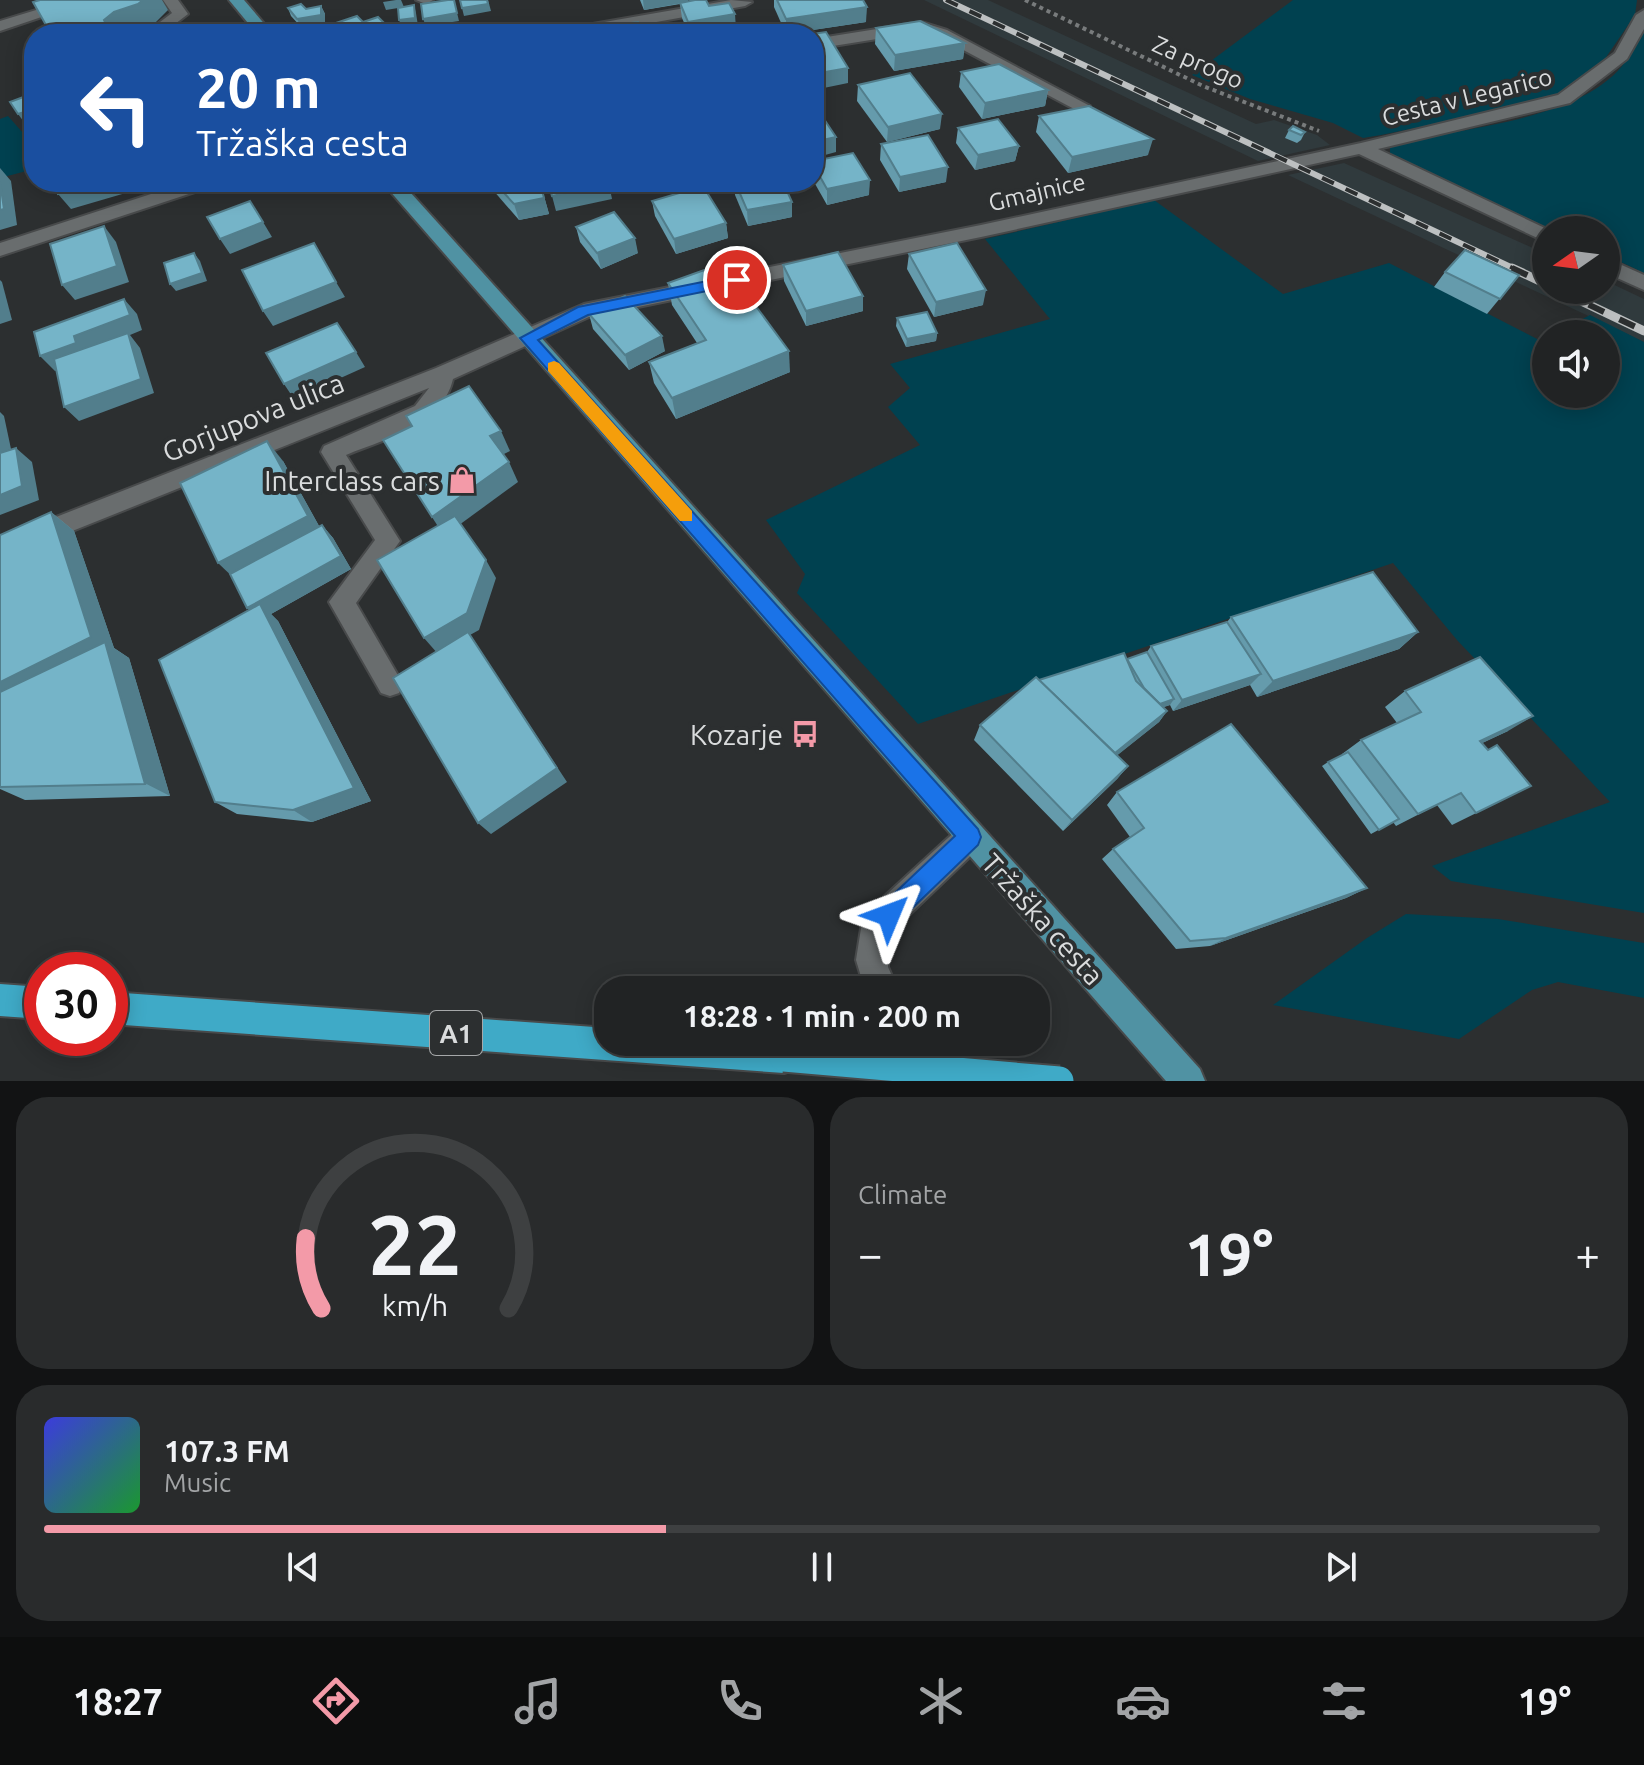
<!DOCTYPE html>
<meta charset="utf-8">
<style>
body{margin:0;font-family:Ubuntu,sans-serif;background:#292b2c;color:#f1f3f6;height:100vh;display:flex;flex-direction:column;font-size:30px;white-space:nowrap}
*{box-sizing:border-box;margin:0}
p{font-size:26px;color:#a2a4a6}
.icon{flex:none;width:44px;height:44px;fill:none;stroke:currentColor;stroke-width:2;stroke-linecap:round;stroke-linejoin:round}
.map{position:relative;height:1081px;overflow:hidden}
.panel{display:flex;flex-direction:column;gap:16px;padding:16px;background:#121314;flex:1}
.panel>*{flex:none}
.guide{position:absolute;left:24px;top:24px;width:800px;height:168px;border-radius:32px;box-shadow:0 4px 20px #0003,0 0 0 2px #3e4041;background:#1a4fa0;color:#fff;overflow:hidden}
.needle{width:52px;rotate:256deg}
.tools{position:absolute;left:1532px;top:216px;display:grid;gap:16px}
.tools a{display:grid;place-items:center;width:88px;height:88px;border-radius:50%;background:#212324;box-shadow:0 4px 20px #0003,0 0 0 2px #3e4041;font-size:40px}
.speed{position:absolute;left:24px;top:952px;display:flex;gap:16px;font-size:40px;font-weight:700;text-align:center}
.speed>*{display:grid;place-content:center;width:104px;height:104px;border-radius:50%;background:#212324;box-shadow:0 4px 20px #0003,0 0 0 2px #3e4041;line-height:1}
.speed .limit{border:12px solid #d22;background:#fff;color:#111}
.pin{position:absolute;display:grid;place-items:center;width:68px;height:68px;color:#fff;margin:-34px;border:4px solid #fff;border-radius:50%;box-shadow:0 2px 8px #0007}
.me{position:absolute;width:88px;margin:-44px;rotate:46deg;stroke-linejoin:round;filter:drop-shadow(0 0 6px #0008)}
.turn{display:flex;align-items:center;gap:28px;height:168px;padding:0 40px;font-size:36px}
.turn .icon{width:104px;height:104px;stroke-width:2.5}
.turn b{display:block;font-size:56px;line-height:68px}
.big{font-size:60px;font-weight:600;line-height:1.1}
.panel .card{flex:1;display:flex;flex-direction:column;justify-content:center;gap:12px;min-width:0;padding:0 28px;border-radius:32px;background:#292b2c}
.panel .dial{align-items:center;gap:0}
.dial svg{height:208px;overflow:visible;fill:none;stroke:#3e4041;stroke-width:7;stroke-linecap:round;text-anchor:middle}
.dial text{fill:#f1f3f6;stroke:none}
.song{display:flex;align-items:center;gap:24px}
.cover{width:96px;height:96px;border-radius:12px;background:linear-gradient(135deg,hsl(240 70% 55%),hsl(130 70% 35%))}
.played{height:8px;border-radius:4px;background:linear-gradient(90deg,#f39aa8 40%,#3e4041 40%)}
.keys{display:flex;justify-content:space-around;direction:ltr}
.heat{display:flex;justify-content:space-between;align-items:center;font-size:44px;direction:ltr}
.panel .tiles{flex:1;display:grid;gap:16px;grid-template-columns:1fr 1fr}
.card:last-child{grid-column:span 2}
.trip{position:absolute;left:594px;top:976px;width:456px;height:80px;border-radius:32px;background:#212324;box-shadow:0 4px 20px #0003,0 0 0 2px #3e4041;font-weight:600;line-height:80px;text-align:center}
.tabs{display:flex;height:128px;justify-content:space-around;align-items:center;background:#0d0e0e;color:#a2a4a6}
.tabs .icon{width:56px;height:56px}
.tabs .active{color:#f39aa8}
.tabs b{font-size:36px;color:#f1f3f6}
.map>svg:first-child{display:block}
.built{fill:#303a3d}
.green{fill:#004150}
.lines{fill:none;stroke-linecap:round;stroke-linejoin:round}
.minor-casing{stroke:#484a4b;stroke-width:4}
.major-casing{stroke:#484a4b;stroke-width:4}
.highway-casing{stroke:#484a4b;stroke-width:4}
.path{stroke:#787b7c;stroke-width:4;stroke-dasharray:4 4;stroke-linecap:butt}
.minor{fill:#696d6e;fill-rule:evenodd}
.major{fill:#5092a3;fill-rule:evenodd}
.highway{fill:#3faac7;fill-rule:evenodd}
.rail-far1-casing{stroke:#bdc0c1;stroke-width:6}
.rail-casing{stroke:#bdc0c1;stroke-width:9}
.rail-far1{stroke:#2c2f30;stroke-width:4;stroke-dasharray:13;stroke-linecap:butt}
.rail{stroke:#2c2f30;stroke-width:6;stroke-dasharray:17;stroke-linecap:butt}
.highway-bridge-casing{stroke:#484a4b;stroke-width:33;stroke-linecap:butt}
.highway-bridge{stroke:#3faac7;stroke-width:29}
.wall{fill:#659bac}
.shaded-wall{fill:#527e8c}
.building{fill:#75b4c8;stroke:#527e8c;stroke-width:2}
.route{fill:#1a73e8;stroke:#114b97;stroke-width:2}
.slow{fill:#f59e0b}
.labels{text-anchor:middle;dominant-baseline:central;stroke-width:8;stroke-linejoin:round;paint-order:stroke}
.far-street-label{font-size:24px;fill:#dadcdd;stroke:#2c2f30}
.shield{fill:#2c2f30;stroke:#a6a8a9;stroke-width:2}
.shield-label{font-size:26px;font-weight:bold;fill:#dadcdd}
.street-label{font-size:28px;fill:#dadcdd;stroke:#2c2f30}
.poi-label{font-size:28px;fill:#dadcdd;stroke:#2c2f30;text-anchor:end}
</style>
<div class="map">
<svg width="1644" height="1081" viewBox="0 0 1644 1081">
<rect width="100%" height="100%" fill="#2c2f30"/>
<g class="built">
<polygon points="924,0 988,0 1256,124 1274,120 1317,135 1330,145 1258,161"/>
<polygon points="1344,163 1546,254 1546,290 1606,290 1606,281 1644,299 1644,342 1288,175"/>
</g>
<g class="green">
<polygon points="1293,0 1637,0 1635,15 1598,69 1561,94 1532,104 1381,135 1363,138 1333,123 1250,99 1192,75"/>
<path d="M1644,28V273L1606,255V230H1550L1390,155V146L1401,142C1466,128 1579,119 1622,66C1631,55 1637,41 1644,28Z"/>
<polygon points="8,116 23,133 34,129 34,169 0,178 0,119"/>
<polygon points="1154,200 1283,294 1389,263 1539,340 1546,337 1546,394 1606,394 1606,334 1554,334 1590,315 1644,342 1644,913 1451,881 1432,866 1610,802 1457,640 1393,563 918,724 797,593 805,574 766,520 920,445 888,407 910,388 890,364 1050,319 985,239"/>
<polygon points="1406,914 1498,919 1644,943 1644,998 1558,982 1532,990 1459,1039 1273,1005 1367,938"/>
</g>
<g class="lines">
<g class="minor-casing">
<g id="minor">
<polygon points="69,0 92,0 0,31 0,21"/>
<polygon points="163,0 178,0 188,14 162,34 144,34 172,13"/>
<polygon points="416,0 433,0 426,4"/>
<polygon points="731,0 752,2 745,6 590,34 556,34 564,29"/>
<path d="M1644,10V29L1627,59L1570,103L1378,149L1549,230H1546V242L1359,154L981,237L589,317L453,379C442,426 387,438 346,455L400,541L356,603L403,684L399,693L390,696L381,693L329,602L375,540L321,452L324,446L415,406L429,388L0,560V539L436,368L584,304L981,225L1361,143L1558,95L1615,53L1636,15Z"/>
<polygon points="921,22 947,30 1090,106 1082,111 1076,110 937,36 921,32 814,49 814,39"/>
<polygon points="188,182 216,182 213,186 0,256 0,243"/>
<polygon points="1606,258 1644,275 1644,290 1606,273"/>
<polygon points="970,822 980,827 985,837 980,847 888,935 888,967 898,990 865,990 856,960 863,916 960,827"/>
<polygon points="902,1042 938,1042 957,1067 961,1081 926,1081"/>
</g>
</g>
<g class="major-casing">
<g id="major">
<polygon points="229,0 244,0 273,34 257,34"/>
<polygon points="382,182 401,182 1200,1069 1205,1081 1166,1081"/>
</g>
</g>
<g class="highway-casing">
<g id="highway">
<polygon points="0,984 42,987 42,1019 0,1016"/>
<polygon points="110,992 608,1028 608,1042 787,1042 796,1045 800,1057 796,1069 784,1073 110,1024"/>
</g>
</g>
<polyline class="path" points="1025,0 1203,86 1319,131"/>
<use href="#minor" class="minor"/>
<use href="#major" class="major"/>
<use href="#highway" class="highway"/>
<g class="rail-far1-casing">
<polyline id="rail-far1" points="946,0 1517,270"/>
</g>
<g class="rail-casing">
<g id="rail">
<polyline points="1512,268 1546,284"/>
<polyline points="1558,290 1644,331"/>
</g>
</g>
<use href="#rail-far1" class="rail-far1"/>
<use href="#rail" class="rail"/>
<g class="highway-bridge-casing">
<polyline id="highway-bridge" points="784,1057 1059,1081"/>
</g>
<use href="#highway-bridge" class="highway-bridge"/>
</g>
<g class="wall">
<polygon points="640,0 688,0 688,1 709,6 736,29 709,34 689,34 682,18 680,4 644,10"/>
<polygon points="774,0 863,0 866,22 786,34 774,7"/>
<polygon points="321,6 325,14 325,23 301,27 291,16 288,8 306,9"/>
<polygon points="876,28 965,43 963,59 894,71 875,44"/>
<polygon points="961,72 1048,90 1045,106 982,119 959,87"/>
<polygon points="858,85 940,129 887,142 857,101"/>
<polygon points="1039,116 1148,155 1068,173 1036,132"/>
<polygon points="958,128 1019,146 1015,161 975,170 956,143"/>
<polygon points="1289,130 1305,132 1301,140 1297,143 1285,138"/>
<polygon points="881,144 946,182 899,192 880,160"/>
<polygon points="814,161 869,195 827,205 814,182"/>
<polygon points="486,182 540,182 549,214 519,220"/>
<polygon points="734,182 783,182 792,202 792,217 748,226 735,195"/>
<polygon points="652,201 726,223 728,238 676,254 655,216"/>
<polygon points="576,227 638,253 601,269 580,242"/>
<polygon points="909,254 983,305 934,317 907,269"/>
<polygon points="783,265 863,311 806,326 784,281"/>
<polygon points="1445,272 1519,275 1487,314 1434,287"/>
<polygon points="668,283 790,372 676,419 654,383 649,362 697,343 672,305"/>
<polygon points="589,314 665,351 629,370 593,329"/>
<polygon points="897,318 937,333 936,341 906,347 896,326"/>
<polygon points="283,461 319,526 322,525 333,538 351,569 271,614 278,621 371,801 312,822 237,814 215,802 249,610"/>
<polygon points="51,512 74,531 114,648 129,658 170,796 25,800 0,789 0,535"/>
<polygon points="1231,617 1418,632 1399,649 1257,697 1250,685 1173,711 1170,705 1163,707 1167,711 1159,722 1117,755 1128,766 1117,779 1063,831 974,740 980,725 1039,680 1127,659 1147,652 1151,646 1227,622"/>
<polygon points="1405,691 1508,731 1482,743 1488,750 1531,786 1452,825 1437,805 1396,826 1393,822 1371,834 1322,766 1328,762 1343,755 1342,754 1361,740 1397,723 1385,707"/>
<polygon points="1117,792 1367,888 1346,898 1210,946 1176,949 1102,859 1113,849 1130,837 1107,805"/>
</g>
<g class="shaded-wall">
<polygon points="143,0 162,0 168,10 152,26 128,34 81,34 114,12"/>
<polygon points="396,0 401,0 404,7 386,10 383,2"/>
<polygon points="454,0 459,21 426,26 423,19"/>
<polygon points="488,0 491,11 464,16 462,8"/>
<polygon points="643,0 688,0 688,2 644,10"/>
<polygon points="414,5 416,13 418,26 402,28 399,20"/>
<polygon points="321,6 325,14 325,23 301,27 297,19"/>
<polygon points="867,7 866,22 786,34 786,19"/>
<polygon points="735,14 736,29 709,34 690,34 688,22"/>
<polygon points="965,43 963,59 894,71 895,55"/>
<polygon points="848,68 848,83 814,90 814,74"/>
<polygon points="1048,90 1045,106 982,119 985,103"/>
<polygon points="34,109 34,129 30,130 18,114"/>
<polygon points="942,114 940,129 887,142 888,127"/>
<polygon points="836,137 836,152 814,158 814,142"/>
<polygon points="1153,139 1148,155 1068,173 1072,157"/>
<polygon points="1019,146 1015,161 975,170 978,155"/>
<polygon points="948,167 946,182 899,192 900,177"/>
<polygon points="0,168 11,181 17,225 0,230"/>
<polygon points="870,180 869,195 827,205 827,189"/>
<polygon points="99,182 133,182 136,190 71,209 58,194"/>
<polygon points="540,182 549,214 519,220 514,204"/>
<polygon points="666,182 698,182 667,189"/>
<polygon points="609,184 612,199 556,211 552,196"/>
<polygon points="792,202 792,217 748,226 747,210"/>
<polygon points="263,222 272,237 230,254 220,239"/>
<polygon points="726,223 728,238 676,254 674,239"/>
<polygon points="104,226 116,242 129,282 75,300 62,285"/>
<polygon points="635,238 638,253 601,269 597,253"/>
<polygon points="194,253 200,261 207,281 176,291 170,284"/>
<polygon points="0,280 2,282 12,320 0,324"/>
<polygon points="336,282 345,297 273,326 263,311"/>
<polygon points="986,290 983,305 934,317 936,302"/>
<polygon points="863,296 863,311 806,326 806,311"/>
<polygon points="124,299 137,314 142,330 130,335 140,348 154,393 79,421 64,407 90,357 55,371 40,356"/>
<polygon points="937,333 936,341 906,347 907,339"/>
<polygon points="662,336 665,351 629,370 625,355"/>
<polygon points="789,351 790,372 676,419 672,398"/>
<polygon points="356,352 365,367 294,399 284,384"/>
<polygon points="0,412 4,416 11,449 0,453"/>
<polygon points="501,431 510,451 500,456 490,436"/>
<polygon points="267,441 283,461 324,535 237,581 218,563"/>
<polygon points="16,448 32,462 39,500 0,515 0,495"/>
<polygon points="509,462 518,482 444,536 432,517"/>
<polygon points="51,512 74,531 114,648 129,658 170,796 0,709 0,682"/>
<polygon points="322,525 333,538 351,569 271,614 278,621 371,801 312,822 293,810 260,620 247,608"/>
<polygon points="486,560 496,578 479,630 470,635 567,782 491,834 478,823 438,654 424,638"/>
<polygon points="1418,632 1399,649 1257,697 1273,681"/>
<polygon points="1261,674 1250,685 1173,711 1182,700"/>
<polygon points="1174,699 1170,705 1150,712 1154,706"/>
<polygon points="1167,711 1159,722 1104,766 1111,757"/>
<polygon points="1533,716 1508,731 1457,755 1480,741"/>
<polygon points="1128,766 1117,779 1063,831 1072,820"/>
<polygon points="1367,888 1346,898 1210,946 1226,938"/>
</g>
<g class="building">
<polygon points="40,0 143,0 138,4 114,12 104,20 107,26 81,34 51,34 33,2"/>
<polygon points="448,0 454,0 457,13 423,19 421,4"/>
<polygon points="460,0 487,0 488,4 462,8"/>
<polygon points="695,0 706,0 709,6 729,3 735,14 688,22 680,3"/>
<polygon points="777,0 863,0 867,7 786,19"/>
<polygon points="301,4 306,9 321,6 321,15 297,19 288,8"/>
<polygon points="414,5 415,18 399,20 398,8"/>
<polygon points="357,16 363,22 378,17 393,32 388,34 339,34 330,25"/>
<polygon points="920,21 965,43 895,55 876,28"/>
<polygon points="638,22 643,34 610,34 606,26"/>
<polygon points="826,32 848,68 814,74 814,34 812,34"/>
<polygon points="999,64 1048,90 985,103 961,72"/>
<polygon points="910,73 942,114 888,127 858,85"/>
<polygon points="34,93 34,109 18,114 10,102"/>
<polygon points="814,104 836,137 814,142"/>
<polygon points="1089,106 1153,139 1072,157 1039,116"/>
<polygon points="998,119 1019,146 978,155 958,128"/>
<polygon points="1293,126 1305,132 1301,135 1289,130"/>
<polygon points="928,135 948,167 900,177 881,144"/>
<polygon points="853,153 870,180 827,189 814,166 814,161"/>
<polygon points="0,182 4,209 0,210"/>
<polygon points="56,182 99,182 58,194"/>
<polygon points="494,182 540,182 544,198 514,204"/>
<polygon points="548,182 608,182 609,184 552,196"/>
<polygon points="735,182 783,182 792,202 747,210"/>
<polygon points="703,186 726,223 674,239 652,201"/>
<polygon points="250,201 263,222 220,239 207,217"/>
<polygon points="614,212 635,238 597,253 576,227"/>
<polygon points="104,226 117,266 62,285 50,244"/>
<polygon points="314,243 336,282 263,311 242,270"/>
<polygon points="957,243 986,290 936,302 909,254"/>
<polygon points="1465,250 1519,275 1500,299 1445,272"/>
<polygon points="838,252 863,296 806,311 783,265"/>
<polygon points="194,253 202,273 170,284 164,263"/>
<polygon points="724,263 789,351 672,398 649,362 706,340 668,283"/>
<polygon points="625,296 662,336 625,355 589,314"/>
<polygon points="124,299 130,315 74,336 76,343 40,356 34,332"/>
<polygon points="927,312 937,333 907,339 897,318"/>
<polygon points="337,323 356,352 284,384 266,353"/>
<polygon points="128,333 141,379 64,407 54,359"/>
<polygon points="469,386 501,431 490,436 509,462 432,517 383,440 412,426 406,416"/>
<polygon points="267,441 308,516 218,563 180,483"/>
<polygon points="16,448 22,486 0,495 0,453"/>
<polygon points="51,512 91,637 0,682 0,535"/>
<polygon points="455,516 486,560 467,613 424,638 377,560"/>
<polygon points="322,525 341,556 247,608 230,574"/>
<polygon points="1373,572 1418,632 1273,681 1231,617"/>
<polygon points="260,604 354,788 293,810 215,802 159,660"/>
<polygon points="1227,622 1261,674 1182,700 1151,646"/>
<polygon points="468,632 557,768 478,823 393,678"/>
<polygon points="105,642 145,784 0,787 0,692"/>
<polygon points="1147,652 1174,699 1160,704 1144,688 1127,659"/>
<polygon points="1124,653 1136,681 1167,711 1115,753 1039,680"/>
<polygon points="1480,657 1533,716 1480,741 1488,750 1497,745 1531,786 1476,813 1461,793 1418,814 1361,740 1421,712 1405,691"/>
<polygon points="1036,677 1128,766 1072,820 980,725"/>
<polygon points="1231,724 1367,888 1226,938 1190,941 1113,849 1144,828 1117,792"/>
<polygon points="1348,752 1399,819 1379,830 1328,762"/>
</g>
<polygon class="route" points="737,275 742,277 742,284 588,315 538,340 978,829 981,837 978,845 897,923 889,926 881,923 878,915 881,906 955,836 520,338 578,307"/>
<polygon class="slow" points="554,361 559,363 692,511 692,521 680,521 548,371 548,363"/>
<defs>
<g id="shop-bare" transform="scale(2.16)"><path d="M-5-2.5h2.3a2.7 3.5 0 0 1 5.4 0H5L5.5 6h-11ZM-1.5-2.5h3a1.5 2.3 0 0 0-3 0Z" fill="#f39aa8" stroke="#2c2f30" stroke-width="2.5" paint-order="stroke"/></g>
<g id="bus-bare" transform="scale(2.16)"><path d="M-5-6H5V4H4V6H2V4H-2V6H-4V4H-5ZM-3.5-4V0h7V-4ZM-3.5 1.2v1.5H-2V1.2ZM2 1.2v1.5H3.5V1.2Z" fill="#f39aa8" stroke="#2c2f30" stroke-width="2.5" paint-order="stroke"/></g>
</defs>
<g fill-rule="evenodd">
<use href="#shop-bare" x="462" y="480"/>
<use href="#bus-bare" x="805" y="734"/>
</g>
<g class="labels">
<g class="far-street-label">
<text transform="translate(1198 62) rotate(24)">Za progo</text>
<text transform="translate(1467 97) rotate(-14)">Cesta v Legarico</text>
<text transform="translate(1037 192) rotate(-13)">Gmajnice</text>
</g>
<rect class="shield" x="430" y="1011" width="52" height="44" rx="6"/>
<g class="shield-label">
<text x="456" y="1033">A1</text>
</g>
<g class="street-label">
<text transform="translate(253 417) rotate(-22)">Gorjupova ulica</text>
<text transform="translate(1043 919) rotate(48)">Tržaška cesta</text>
</g>
<g class="poi-label">
<text x="440" y="480">Interclass cars</text>
<text x="783" y="734">Kozarje</text>
</g>
</g>
</svg>
<div class="tools">
<a><svg class="needle" viewBox="-14 -14 28 28"><path d="M0-13l5 13h-10z" fill="#e53935"/><path d="M0 13l5-13h-10z" fill="#a2a4a6"/></svg></a>
<a><svg class="icon" aria-label="sound" viewBox="0 0 24 24"><path d="M4 9h4l5-4v14l-5-4H4zM17 9q2 3 0 6"/></svg></a>
</div>
<div class="speed"><div class="limit">30</div></div>
<div class="pin" style="left:737px;top:280px;background:#d93025"><svg class="icon" aria-label="arrive" viewBox="0 0 24 24"><path d="M6 21V4h12l-3 4 3 4H6"/></svg></div>
<svg class="me" style="left:889px;top:915px" viewBox="-20 -20 40 40"><path d="M0-17L14 15 0 8-14 15z" fill="#1a73e8" stroke="#fff" stroke-width="4"/></svg>
<div class="trip">18:28 · 1 min · 200 m</div>
<div class="guide">
<div class="turn"><svg class="icon" aria-label="left" viewBox="0 0 24 24"><path d="M17 20v-9H6M10 6l-5 5 5 5"/></svg><div><b>20 m</b>Tržaška cesta</div></div>
</div>
</div>
<section class="panel">
<div class="tiles">
<div class="card dial"><svg viewBox="0 0 100 80">
<path d="M14 69A42 42 0 1 1 86 69"/>
<path d="M14 69A42 42 0 0 1 8 42" stroke="#f39aa8"/>
<text x="50" y="56" font-size="32" font-weight="700">22</text>
<text x="50" y="72" font-size="11">km/h</text>
</svg></div>
<div class="card"><p>Climate</p>
<div class="heat"><a>−</a><b class="big">19°</b><a>+</a></div>
</div>
<div class="card">
<div class="song"><i class="cover"></i><div><b>107.3 FM</b><p>Music</p></div></div>
<div class="played"></div>
<div class="keys"><svg class="icon" aria-label="previous" viewBox="0 0 24 24"><path d="M18 5L8 12l10 7zM5 5v14"/></svg><svg class="icon" aria-label="pause" viewBox="0 0 24 24"><path d="M8 5v14M16 5v14"/></svg><svg class="icon" aria-label="next" viewBox="0 0 24 24"><path d="M6 5l10 7-10 7zM19 5v14"/></svg></div>
</div>
</div>
</section>
<nav class="tabs">
<b>18:27</b>
<svg class="icon active" aria-label="directions" viewBox="0 0 24 24"><path d="M12 3l9 9-9 9-9-9zM9 14v-3h6M13 9l2 2-2 2"/></svg>
<svg class="icon" aria-label="music" viewBox="0 0 24 24"><path d="M9 18V5l10-2v13"/><circle cx="6" cy="18" r="3"/><circle cx="16" cy="16" r="3"/></svg>
<svg class="icon" aria-label="phone" viewBox="0 0 24 24"><path d="M5 4h4l2 5-3 2q2 4 5 5l2-3 5 2v4C11 20 4 13 5 4z"/></svg>
<svg class="icon" aria-label="climate" viewBox="0 0 24 24"><path d="M12 3v18M4 7l16 10M4 17L20 7"/></svg>
<svg class="icon" aria-label="car" viewBox="0 0 24 24"><path d="M5 17H2v-5l4-1 3-4h7l3 4 3 1v5h-3M9 17h6M6 11h13"/><circle cx="7" cy="17" r="2"/><circle cx="17" cy="17" r="2"/></svg>
<svg class="icon" aria-label="filters" viewBox="0 0 24 24"><path d="M4 7h16M4 17h16"/><circle cx="9" cy="7" r="2"/><circle cx="15" cy="17" r="2"/></svg>
<b>19°</b>
</nav>
